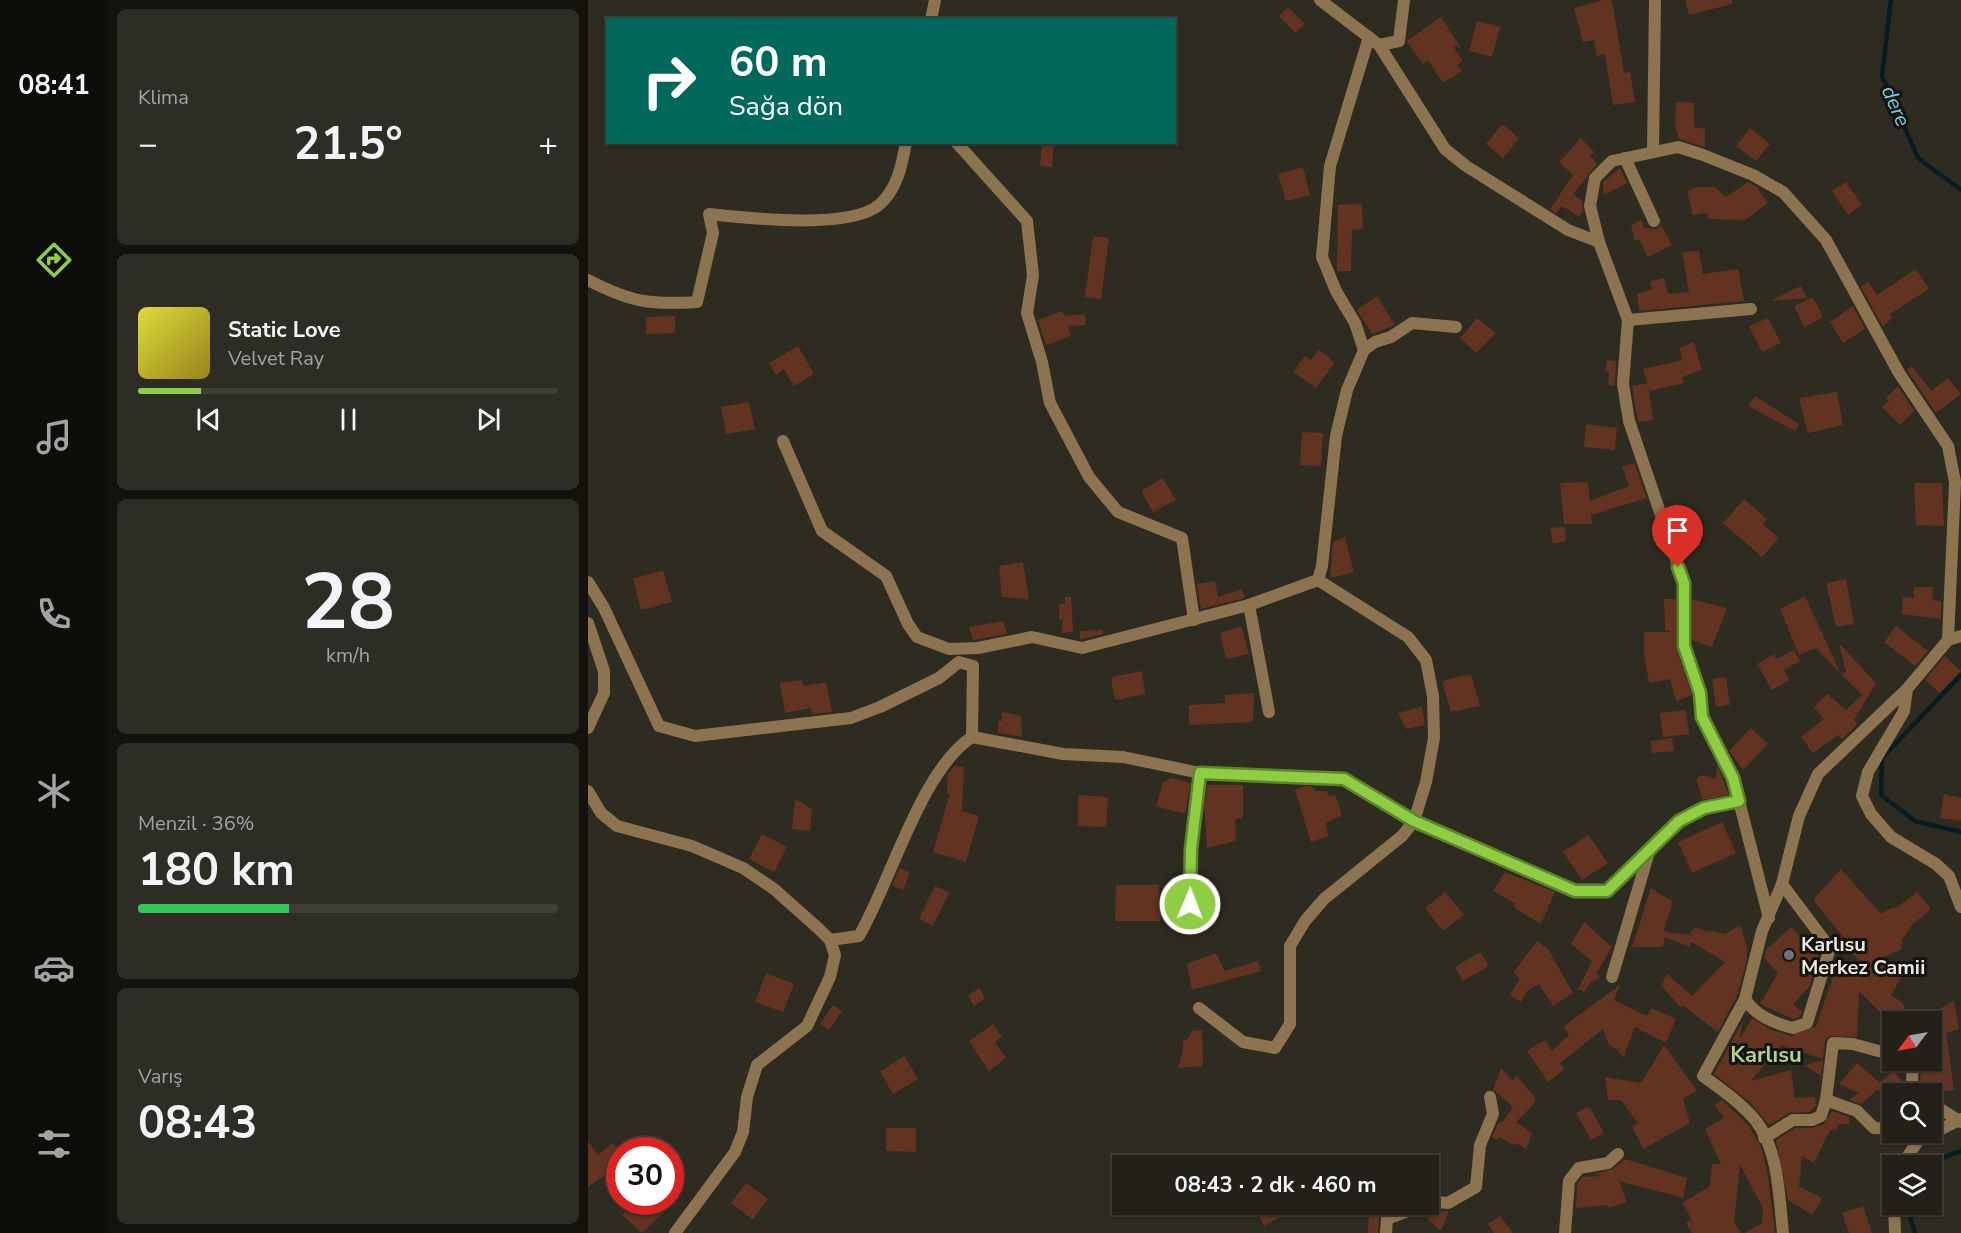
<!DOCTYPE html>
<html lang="tr">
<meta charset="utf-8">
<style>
body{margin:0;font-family:"Nunito Sans",sans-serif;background:#2e2d25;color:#f1f3f6;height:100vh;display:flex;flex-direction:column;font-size:22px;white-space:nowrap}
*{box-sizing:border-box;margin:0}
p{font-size:20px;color:#a2a3a2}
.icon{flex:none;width:33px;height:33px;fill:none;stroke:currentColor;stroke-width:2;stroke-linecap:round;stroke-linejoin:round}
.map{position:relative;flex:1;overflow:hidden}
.drawer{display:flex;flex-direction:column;gap:9px;padding:9px;background:#13120d;width:480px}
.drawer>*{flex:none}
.banner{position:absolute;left:18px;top:18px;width:570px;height:126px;border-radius:0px;box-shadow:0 2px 4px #0004,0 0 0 2px #3f3e37;background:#00695c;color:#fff;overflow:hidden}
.needle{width:39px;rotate:238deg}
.fabs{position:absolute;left:1294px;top:1011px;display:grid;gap:12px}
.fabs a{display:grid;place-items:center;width:60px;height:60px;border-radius:0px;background:#222018;box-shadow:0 2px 4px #0004,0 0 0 2px #3f3e37;font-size:30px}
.speed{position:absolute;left:18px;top:1137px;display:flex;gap:12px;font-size:30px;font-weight:700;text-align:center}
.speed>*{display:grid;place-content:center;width:78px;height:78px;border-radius:50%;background:#222018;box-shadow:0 2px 4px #0004,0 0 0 2px #3f3e37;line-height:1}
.speed .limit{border:9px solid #d22;background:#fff;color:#111}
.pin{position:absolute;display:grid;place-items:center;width:51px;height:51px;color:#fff;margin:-62px -26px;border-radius:50% 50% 50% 0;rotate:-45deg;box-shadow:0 0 6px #0007}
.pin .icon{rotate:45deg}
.me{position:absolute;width:66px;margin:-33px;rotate:1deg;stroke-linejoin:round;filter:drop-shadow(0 0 4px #0008)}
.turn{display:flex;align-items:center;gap:21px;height:126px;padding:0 24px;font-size:27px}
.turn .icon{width:78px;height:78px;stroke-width:2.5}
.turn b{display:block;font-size:42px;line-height:51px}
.big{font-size:45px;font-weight:700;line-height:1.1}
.drawer .tile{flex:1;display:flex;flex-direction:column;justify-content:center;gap:9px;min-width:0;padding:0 21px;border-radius:9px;background:#2e2d25}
.drawer .dial{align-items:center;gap:0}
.dial b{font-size:78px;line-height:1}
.song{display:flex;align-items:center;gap:18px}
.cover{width:72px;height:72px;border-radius:9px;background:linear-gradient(135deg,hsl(60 70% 55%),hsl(50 70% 35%))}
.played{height:6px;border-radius:3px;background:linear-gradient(90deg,#8fcd42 15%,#3f3e37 15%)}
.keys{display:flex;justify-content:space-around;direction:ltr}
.heat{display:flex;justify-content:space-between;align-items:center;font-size:33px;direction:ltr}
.charge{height:9px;border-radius:4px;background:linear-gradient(90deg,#34c759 36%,#3f3e37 0)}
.trip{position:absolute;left:524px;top:1155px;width:327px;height:60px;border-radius:0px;background:#222018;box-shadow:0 2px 4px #0004,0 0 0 2px #3f3e37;font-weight:700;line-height:60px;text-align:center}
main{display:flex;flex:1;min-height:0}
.menu{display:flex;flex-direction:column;width:108px;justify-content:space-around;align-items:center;background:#0e0d0a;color:#a2a3a2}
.menu .icon{width:42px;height:42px}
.menu .selected{color:#8fcd42}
.menu b{font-size:27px;color:#f1f3f6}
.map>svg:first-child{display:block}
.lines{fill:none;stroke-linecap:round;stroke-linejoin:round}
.stream{stroke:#071c23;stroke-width:4.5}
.building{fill:#633321}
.street{stroke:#8d7450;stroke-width:12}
.route-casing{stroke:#5d852b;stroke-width:15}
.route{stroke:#8fcd42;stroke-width:10}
.worship-dot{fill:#6b7280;stroke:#15130e;stroke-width:2}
.labels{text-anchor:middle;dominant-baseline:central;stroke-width:6;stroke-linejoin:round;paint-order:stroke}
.poi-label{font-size:20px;font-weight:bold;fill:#ebe9e2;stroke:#15130e;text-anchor:start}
.water-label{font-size:21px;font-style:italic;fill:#6bd2f0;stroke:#15130e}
.quarter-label{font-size:22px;font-weight:bold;fill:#b0d48f;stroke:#15130e}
</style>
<main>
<nav class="menu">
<b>08:41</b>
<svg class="icon selected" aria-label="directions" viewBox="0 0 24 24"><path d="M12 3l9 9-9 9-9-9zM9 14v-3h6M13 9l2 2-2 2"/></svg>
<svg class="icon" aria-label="music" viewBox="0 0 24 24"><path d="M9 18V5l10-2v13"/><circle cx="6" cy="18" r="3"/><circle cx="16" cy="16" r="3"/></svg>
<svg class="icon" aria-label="phone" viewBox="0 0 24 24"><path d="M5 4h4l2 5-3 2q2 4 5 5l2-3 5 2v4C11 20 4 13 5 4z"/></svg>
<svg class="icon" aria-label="climate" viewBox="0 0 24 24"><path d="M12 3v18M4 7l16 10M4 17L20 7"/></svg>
<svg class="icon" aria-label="car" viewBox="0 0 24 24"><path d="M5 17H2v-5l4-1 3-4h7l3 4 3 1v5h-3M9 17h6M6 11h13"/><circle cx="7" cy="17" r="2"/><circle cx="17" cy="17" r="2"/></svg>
<svg class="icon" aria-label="filters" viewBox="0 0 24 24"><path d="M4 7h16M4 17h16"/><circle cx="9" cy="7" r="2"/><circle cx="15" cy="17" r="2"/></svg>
</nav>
<section class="drawer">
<div class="tile"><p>Klima</p>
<div class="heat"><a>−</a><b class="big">21.5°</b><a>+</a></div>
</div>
<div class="tile">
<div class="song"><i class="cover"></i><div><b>Static Love</b><p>Velvet Ray</p></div></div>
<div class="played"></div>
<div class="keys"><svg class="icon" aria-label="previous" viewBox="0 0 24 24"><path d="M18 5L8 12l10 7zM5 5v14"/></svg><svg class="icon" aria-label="pause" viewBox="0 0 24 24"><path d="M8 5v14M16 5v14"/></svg><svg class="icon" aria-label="next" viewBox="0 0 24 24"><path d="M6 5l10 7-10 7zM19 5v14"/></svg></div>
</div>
<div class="tile dial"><b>28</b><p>km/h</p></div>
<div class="tile"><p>Menzil · 36%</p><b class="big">180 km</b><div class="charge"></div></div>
<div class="tile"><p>Varış</p><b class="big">08:43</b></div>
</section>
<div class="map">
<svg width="1373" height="1233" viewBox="0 0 1373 1233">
<rect width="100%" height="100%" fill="#2e2b20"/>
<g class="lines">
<g class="stream">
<polyline points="1303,0 1294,76 1330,158 1373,190"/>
<polyline points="1373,675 1294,758 1293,795 1327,821 1373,832"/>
<polyline points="1343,1166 1347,1160 1373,1151"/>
<polyline points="1318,1204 1327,1233"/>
</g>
</g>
<g class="building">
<polygon points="1015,0 1024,0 1036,73 1042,72 1047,102 1025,105 1017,54 1009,56 1006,40 995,42 986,8"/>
<polygon points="1097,0 1144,0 1144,4 1101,15"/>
<polygon points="700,7 717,24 707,33 691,16"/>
<polygon points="853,17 873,48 865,46 875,61 869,65 874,71 855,83 840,60 835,64 819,41"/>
<polygon points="889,21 912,27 904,57 881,51"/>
<polygon points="1088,102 1106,103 1106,127 1117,129 1117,147 1091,139 1087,124"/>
<polygon points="914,124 931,138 915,158 898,144"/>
<polygon points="1162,128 1182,144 1168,161 1148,146"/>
<polygon points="993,138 1006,152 1002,156 1009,164 985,194 994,201 995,211 991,217 974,206 968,213 962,209 985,175 971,162"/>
<polygon points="454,142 466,142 464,167 452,166"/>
<polygon points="715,167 722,195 698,201 690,174"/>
<polygon points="1032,168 1039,183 1015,195 1015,182"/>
<polygon points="1160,182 1169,187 1180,203 1157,220 1120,219 1119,213 1105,215 1099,191 1109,187 1127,187 1138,197"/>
<polygon points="1258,182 1274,205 1260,215 1244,191"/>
<polygon points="774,204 775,229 764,230 763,271 749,271 750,205"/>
<polygon points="1053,220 1056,228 1069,229 1073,225 1084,245 1060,257 1051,239 1047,241 1043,225"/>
<polygon points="505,236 521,238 513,299 497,297"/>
<polygon points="1111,251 1115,274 1150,269 1156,301 1051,311 1049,294 1064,289 1062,281 1076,278 1080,294 1101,292 1094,252"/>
<polygon points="1328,269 1341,289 1302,314 1304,318 1295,327 1273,287 1280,282 1289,295"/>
<polygon points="1213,286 1219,298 1185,301 1184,300"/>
<polygon points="789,296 807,325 784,334 769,310"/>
<polygon points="1225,297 1235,317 1216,327 1206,306"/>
<polygon points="1265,306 1277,329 1255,343 1242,322"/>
<polygon points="474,311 476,316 497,314 498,325 480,326 483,336 458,345 450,320"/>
<polygon points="87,316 87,333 58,334 58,317"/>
<polygon points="889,318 908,333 888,353 872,338"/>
<polygon points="1180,318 1193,343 1174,352 1161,326"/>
<polygon points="1106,342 1114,370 1094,377 1096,383 1062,391 1055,369 1095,360 1091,348"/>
<polygon points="210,346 226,374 206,386 196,369 188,375 181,363"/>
<polygon points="731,350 747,362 728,388 705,372 717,356 723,360"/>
<polygon points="1019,360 1028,361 1027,386 1020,385 1021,372 1017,371"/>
<polygon points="1324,366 1343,391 1360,378 1373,394 1348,413 1319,370"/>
<polygon points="1060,383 1065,420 1050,422 1044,386"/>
<polygon points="1310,386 1326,411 1312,425 1294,407 1301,401 1298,398"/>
<polygon points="1249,392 1255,425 1220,433 1211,398"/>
<polygon points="1167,396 1211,424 1207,431 1160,406"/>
<polygon points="161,402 167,429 138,434 133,407"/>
<polygon points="998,424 1029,428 1027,450 996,447"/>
<polygon points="714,432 735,433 733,466 712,465"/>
<polygon points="1046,463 1059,498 1003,515 1004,524 976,524 972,483 1000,482 1002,501 1041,486 1034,467"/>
<polygon points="575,478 588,500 565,512 553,491"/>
<polygon points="1326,483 1354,483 1356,526 1328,525"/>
<polygon points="1156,499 1179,519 1175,524 1191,538 1174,557 1135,523"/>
<polygon points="1089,504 1102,530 1104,527 1113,545 1094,552 1080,510"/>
<polygon points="977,527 978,541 965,544 962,528"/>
<polygon points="757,537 766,572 742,578 745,542"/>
<polygon points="435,562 441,599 414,597 411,566"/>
<polygon points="75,570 84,602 53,610 45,579"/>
<polygon points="1258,579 1266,624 1248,627 1238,583"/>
<polygon points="627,581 630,597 654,589 657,598 613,609 609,584"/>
<polygon points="1326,587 1345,587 1344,600 1353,601 1353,619 1314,614 1315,597 1326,598"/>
<polygon points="1217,596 1251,670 1250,671 1228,648 1211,655 1192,609"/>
<polygon points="477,597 483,597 485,632 473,633 475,619 471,620 471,604 477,604"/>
<polygon points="1076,599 1088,599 1088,648 1104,695 1088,701 1082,679 1061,683 1056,653 1056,632 1083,632 1077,630"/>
<polygon points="1104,599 1139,608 1124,647 1104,640"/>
<polygon points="415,621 419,634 385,640 381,627"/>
<polygon points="653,626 661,654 638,659 632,633"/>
<polygon points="1308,626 1340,651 1327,666 1296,642"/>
<polygon points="515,630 515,634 492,639 492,631"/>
<polygon points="1251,643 1288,683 1266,720 1269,723 1264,730 1254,739 1250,735 1225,753 1213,737 1236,719 1226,707 1239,694 1258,710 1274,695 1252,673 1258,672"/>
<polygon points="1206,650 1212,661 1196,670 1201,680 1184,690 1169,664 1186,654 1189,659"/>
<polygon points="1357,656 1373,671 1352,693 1337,680"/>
<polygon points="554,671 557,694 528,700 524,687 524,677"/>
<polygon points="883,674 892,706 863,712 854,681"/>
<polygon points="1138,677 1142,705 1128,707 1124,679"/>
<polygon points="214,680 216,686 238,682 244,712 224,714 223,708 197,713 192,683"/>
<polygon points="666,693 665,722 601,725 601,705 637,703 637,695"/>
<polygon points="834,706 837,725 818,729 810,713"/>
<polygon points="1098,710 1101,734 1075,737 1072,713"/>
<polygon points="414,712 433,716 434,737 410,733 410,721 414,721"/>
<polygon points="1163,728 1180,744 1155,770 1141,751"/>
<polygon points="1084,738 1086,751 1064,753 1063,741"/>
<polygon points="366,766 376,767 374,811 391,816 378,862 345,852 362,793 359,793 360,774"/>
<polygon points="1130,766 1141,795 1115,800 1108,779 1114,775 1127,779"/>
<polygon points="583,778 603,783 597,814 568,806 575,782"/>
<polygon points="619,785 655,785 655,818 647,819 648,841 619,848 616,805"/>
<polygon points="717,786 723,786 727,791 738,791 741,796 747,794 754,815 738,823 740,836 723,842 707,790"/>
<polygon points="1356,794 1373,798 1373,821 1352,818"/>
<polygon points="490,795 520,797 518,827 490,826"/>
<polygon points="207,799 224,809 222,831 204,829"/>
<polygon points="1134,822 1148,853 1104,873 1090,842"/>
<polygon points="174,834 199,847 186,872 161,859"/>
<polygon points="1000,835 1020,863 994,880 975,852"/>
<polygon points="312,868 322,873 315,890 304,885"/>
<polygon points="1253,869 1293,914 1305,907 1307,909 1329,892 1343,909 1325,924 1314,940 1313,950 1295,957 1313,978 1303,995 1314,1002 1324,1022 1306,1022 1297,1009 1292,1012 1271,991 1269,1037 1241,1036 1237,1041 1235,1059 1193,1045 1163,1081 1203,1070 1207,1098 1227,1097 1228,1106 1222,1112 1201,1113 1181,1125 1162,1102 1126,1074 1154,1022 1152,1039 1164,1018 1181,1029 1203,1036 1228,1026 1248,968 1272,962 1263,952 1265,949 1225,900"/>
<polygon points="917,872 967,892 953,924 925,907 928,904 905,891"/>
<polygon points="528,885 571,885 573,921 527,921"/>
<polygon points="347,886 361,893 345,926 331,919"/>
<polygon points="1063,888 1085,902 1076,929 1077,932 1102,935 1106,927 1120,932 1121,930 1137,934 1152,925 1159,947 1159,959 1149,996 1130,1032 1094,1005 1093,1008 1073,985 1079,974 1104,996 1137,962 1104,942 1102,947 1077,937 1075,947 1044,947"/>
<polygon points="857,892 876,915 855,931 837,908"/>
<polygon points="996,922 1024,947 1008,974 1012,977 1002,983 996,992 992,989 989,991 1004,961 983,944"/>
<polygon points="1203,927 1231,957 1222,986 1205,1004 1214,1012 1212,1017 1205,1019 1172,1004 1190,973 1176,958 1178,950"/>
<polygon points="949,941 960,949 985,993 965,1006 951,984 939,991 933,1002 922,995 932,978 925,973"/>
<polygon points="892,952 901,966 875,981 867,967"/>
<polygon points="628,953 637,971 670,961 673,971 604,990 599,964"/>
<polygon points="178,973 206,984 195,1012 167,1002"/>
<polygon points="1032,985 1026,1000 1059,1016 1064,1008 1088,1019 1078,1043 1047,1027 1035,1058 1030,1050 1021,1045 1015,1029 972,1063 976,1070 960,1082 939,1051 957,1040 964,1051 981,1035 976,1026"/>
<polygon points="391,988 397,998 386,1006 380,996"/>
<polygon points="1366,1001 1371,1029 1358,1033 1366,1090 1337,1094 1332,1082 1333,1061 1344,1060 1344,1058 1354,1055 1344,1036 1344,1013"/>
<polygon points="245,1005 254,1011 241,1030 232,1024"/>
<polygon points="405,1024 414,1037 407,1042 418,1058 401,1071 381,1041"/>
<polygon points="614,1030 615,1066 590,1068 595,1050 595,1040 599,1040 604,1031"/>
<polygon points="1076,1045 1109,1090 1095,1099 1102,1123 1055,1149 1044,1126 1050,1123 1033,1100 1020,1100 1017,1077 1053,1083"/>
<polygon points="316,1056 330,1079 305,1094 292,1072"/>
<polygon points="1235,1060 1233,1076 1217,1065"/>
<polygon points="1269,1063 1292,1083 1305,1071 1316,1083 1317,1089 1313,1094 1305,1094 1305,1105 1290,1089 1273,1104 1261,1100 1271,1093 1251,1084"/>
<polygon points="913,1068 924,1080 929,1076 948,1099 944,1106 928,1122 944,1133 938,1149 929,1143 925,1145 912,1137 908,1140 904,1137 911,1122 914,1123 925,1107 905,1089"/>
<polygon points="1134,1100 1161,1126 1174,1149 1180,1177 1187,1233 1157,1233 1174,1223 1175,1208 1152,1165 1146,1222 1153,1233 1104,1233 1098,1223 1104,1220 1094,1203 1122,1186 1124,1164 1133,1164 1117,1129 1136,1118 1127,1105"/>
<polygon points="997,1108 1002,1108 1016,1133 1003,1140 988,1113"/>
<polygon points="1244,1111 1261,1117 1262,1124 1250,1124 1249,1130 1242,1130 1226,1163 1214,1156 1211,1187 1234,1198 1225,1215 1200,1200 1188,1140 1207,1128 1224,1128 1236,1124"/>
<polygon points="298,1128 328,1128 328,1152 298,1151"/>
<polygon points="0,1141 10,1155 24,1143 32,1151 32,1164 0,1187"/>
<polygon points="1037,1159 1099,1178 1095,1198 1031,1181 1039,1202 1020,1208 1020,1205 988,1208 989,1184 994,1177 1013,1176 1006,1174 1025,1169"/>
<polygon points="158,1183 180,1199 165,1220 143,1203"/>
<polygon points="46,1202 86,1202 54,1233 34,1215"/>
<polygon points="682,1204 690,1204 696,1215 676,1226 669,1212"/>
<polygon points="781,1204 792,1204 790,1233 780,1233"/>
<polygon points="1275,1206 1284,1233 1261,1233 1254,1213"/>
<polygon points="861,1211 853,1231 840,1219 844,1212"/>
<polygon points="912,1216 925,1233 906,1233 900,1224"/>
</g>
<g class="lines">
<g class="street">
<polyline points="732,0 791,45 857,149 878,166 980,230 1011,242"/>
<polyline points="343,20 347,0"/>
<polyline points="791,45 811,41 816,0"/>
<polyline points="368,142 439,221 445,275 439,313 454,362 462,403 501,477 530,512 594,538 606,620"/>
<polyline points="1065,152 1067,0"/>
<polyline points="1037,158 1066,221"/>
<path d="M0,280C43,302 61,305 109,302L125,233L121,214C159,218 261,230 291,205C309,190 314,165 318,142"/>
<polyline points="1040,320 1163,309"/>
<polyline points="776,350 787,342 803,337 824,323 868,327"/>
<polyline points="195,441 234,531 298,576 320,624 329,637 361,649 390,648 444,637 494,648 661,605 730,580"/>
<polyline points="730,580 734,566 748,436 759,390 776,350 767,323 748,291 734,257 742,166 781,37"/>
<polyline points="0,582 16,608 71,726 107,736 263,718 292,707 351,678 371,662 385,666 384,737"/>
<polyline points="661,605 681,712"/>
<polyline points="0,623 16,671 16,693 0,728"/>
<polyline points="1319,689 1316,711 1280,772 1274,796 1283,814 1303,837 1348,864 1361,876 1373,907"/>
<polyline points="0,791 13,813 29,826 104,846 155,868 186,889 231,929 242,940 247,955 242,977 219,1026 169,1065 159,1097 155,1132 147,1152 87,1233"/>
<polyline points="1151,801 1145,778 1114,717 1112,693 1096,646 1096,583 1041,421 1035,384 1040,320 1011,242 1002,206 1007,178 1024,161 1090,147 1115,155 1165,175 1195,192 1238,240 1311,373 1360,446 1367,482 1360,640"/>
<path d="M1194,884L1242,948L1219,1023L1205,1028C1186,1023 1168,1016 1157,999L1174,931L1194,884L1211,816L1230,774L1319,689L1360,640L1373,636"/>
<polyline points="601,922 603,849 612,773 756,779 826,821 987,891 1019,891 1091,821 1116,808 1151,801 1181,918"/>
<path d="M242,940L271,936C303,881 333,770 384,737L475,754L535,757L612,773"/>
<polyline points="1024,977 1061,852"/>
<path d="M1157,999L1115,1076C1134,1090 1153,1103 1168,1121C1191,1151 1191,1198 1195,1233"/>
<polyline points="611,1008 655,1042 687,1048 702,1024 702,946 717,921 736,899 814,836 826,821 838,782 846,738 845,696 838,660 820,637 730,580"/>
<polyline points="1325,1060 1324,1084 1329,1094"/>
<polyline points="1238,1100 1269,1111 1286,1128 1305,1129"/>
<polyline points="1344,1109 1354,1110 1373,1122"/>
<polyline points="1317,1132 1330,1141"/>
<polyline points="1176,1138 1205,1120 1224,1120 1233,1116 1238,1100 1245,1043 1265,1044 1305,1055"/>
<polyline points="1313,1166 1330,1141 1373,1119"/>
<polyline points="1305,1182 1307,1233"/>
<polyline points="840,1204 849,1202 860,1203 888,1187 892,1145 905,1114 902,1097"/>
<polyline points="798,1233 799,1219 839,1204"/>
<polyline points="977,1233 981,1181 991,1168 1020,1163 1030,1154"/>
</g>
</g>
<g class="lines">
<g class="route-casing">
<polyline id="route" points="602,904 603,849 612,773 756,779 826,821 987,891 1019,891 1091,821 1116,808 1151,801 1145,778 1114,717 1112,693 1096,646 1096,583 1090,567"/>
</g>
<use href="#route" class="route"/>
</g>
<circle class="worship-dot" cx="1201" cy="955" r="6"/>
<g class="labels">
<g class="poi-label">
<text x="1213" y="944">Karlısu<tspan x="1213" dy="23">Merkez Camii</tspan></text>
</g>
<g class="water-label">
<text transform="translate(1308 106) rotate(67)">dere</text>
</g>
<g class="quarter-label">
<text x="1178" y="1055">Karlısu</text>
</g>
</g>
</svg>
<div class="fabs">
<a><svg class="needle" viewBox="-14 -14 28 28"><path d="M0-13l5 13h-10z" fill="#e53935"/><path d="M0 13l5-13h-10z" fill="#a2a3a2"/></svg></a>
<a><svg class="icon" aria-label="search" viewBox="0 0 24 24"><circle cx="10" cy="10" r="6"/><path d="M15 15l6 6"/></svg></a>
<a><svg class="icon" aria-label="layers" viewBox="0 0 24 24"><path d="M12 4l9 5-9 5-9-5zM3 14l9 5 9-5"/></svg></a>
</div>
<div class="speed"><div class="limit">30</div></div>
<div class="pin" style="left:1090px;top:567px;background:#d93025"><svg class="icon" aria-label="arrive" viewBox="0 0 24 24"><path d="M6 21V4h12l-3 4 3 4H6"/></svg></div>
<svg class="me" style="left:602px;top:904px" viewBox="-20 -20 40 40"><circle r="17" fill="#8fcd42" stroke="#fff" stroke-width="3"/><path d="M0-11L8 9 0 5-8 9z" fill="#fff"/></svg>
<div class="trip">08:43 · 2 dk · 460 m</div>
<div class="banner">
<div class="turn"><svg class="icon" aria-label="right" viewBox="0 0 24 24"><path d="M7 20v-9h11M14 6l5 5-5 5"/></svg><div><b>60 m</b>Sağa dön</div></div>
</div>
</div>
</main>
